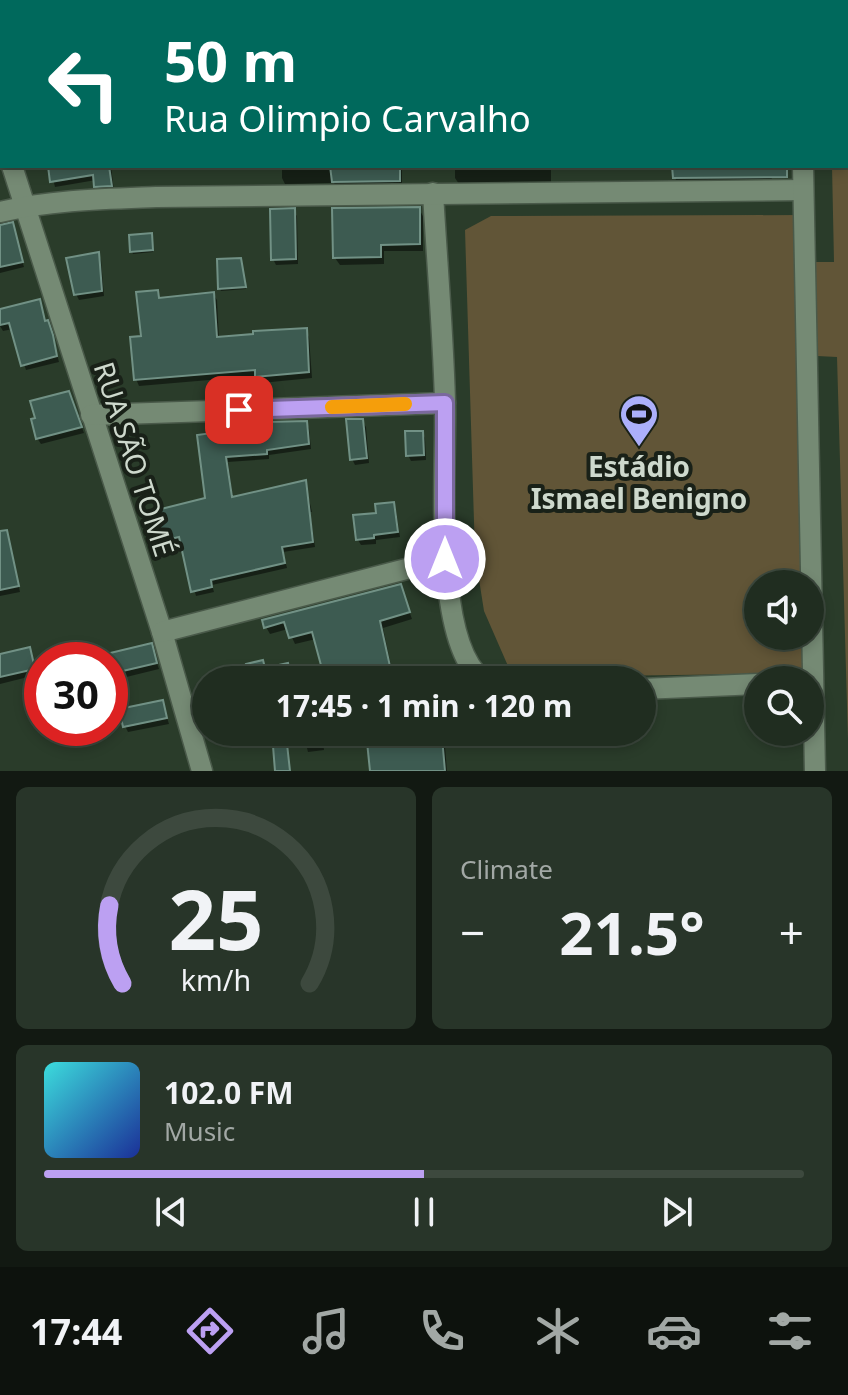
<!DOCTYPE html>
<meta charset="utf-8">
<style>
body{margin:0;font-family:"Noto Sans",sans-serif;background:#283529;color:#f1f3f6;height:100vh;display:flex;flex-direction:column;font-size:30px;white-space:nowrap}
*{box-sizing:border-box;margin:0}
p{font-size:26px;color:#a2a8a5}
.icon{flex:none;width:44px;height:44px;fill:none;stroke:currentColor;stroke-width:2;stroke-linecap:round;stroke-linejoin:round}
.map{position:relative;height:771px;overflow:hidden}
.details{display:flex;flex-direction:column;gap:16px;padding:16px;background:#121912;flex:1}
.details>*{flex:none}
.hud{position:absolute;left:0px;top:0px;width:848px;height:168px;box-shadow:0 4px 12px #0003,0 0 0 2px #3d493e;background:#00695c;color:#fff;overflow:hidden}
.controls{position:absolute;left:744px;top:570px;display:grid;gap:16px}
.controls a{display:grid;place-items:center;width:80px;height:80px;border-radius:50%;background:#202d20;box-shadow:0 4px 12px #0003,0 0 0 2px #3d493e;font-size:40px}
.speed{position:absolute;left:24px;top:642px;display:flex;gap:16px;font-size:40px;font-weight:700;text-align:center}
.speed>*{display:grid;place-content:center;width:104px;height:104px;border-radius:50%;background:#202d20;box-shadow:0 4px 12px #0003,0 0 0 2px #3d493e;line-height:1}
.speed .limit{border:12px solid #d22;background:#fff;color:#111}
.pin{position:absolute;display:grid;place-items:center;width:68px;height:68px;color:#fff;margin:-34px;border-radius:16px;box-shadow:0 4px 12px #0006}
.me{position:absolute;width:88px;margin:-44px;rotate:0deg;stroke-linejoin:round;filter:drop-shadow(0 0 6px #0008)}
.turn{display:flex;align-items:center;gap:28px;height:168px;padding:0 32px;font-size:36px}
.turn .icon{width:104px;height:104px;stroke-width:2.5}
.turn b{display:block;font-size:56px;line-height:68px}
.big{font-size:60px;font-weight:700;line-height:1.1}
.details .tile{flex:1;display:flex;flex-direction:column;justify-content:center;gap:12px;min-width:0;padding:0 28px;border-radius:12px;background:#283529}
.details .dial{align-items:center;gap:0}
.dial svg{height:208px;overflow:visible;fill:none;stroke:#3d493e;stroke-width:7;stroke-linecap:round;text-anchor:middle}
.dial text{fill:#f1f3f6;stroke:none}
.song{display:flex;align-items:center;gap:24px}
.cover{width:96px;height:96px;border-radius:12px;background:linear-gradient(135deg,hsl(180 70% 55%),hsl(230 70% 35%))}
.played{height:8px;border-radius:4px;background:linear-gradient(90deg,#bca0f2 50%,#3d493e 50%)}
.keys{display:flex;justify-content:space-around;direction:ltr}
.heat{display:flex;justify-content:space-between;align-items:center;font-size:44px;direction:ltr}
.details .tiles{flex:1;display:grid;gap:16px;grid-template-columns:1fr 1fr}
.tile:last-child{grid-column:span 2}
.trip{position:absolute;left:192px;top:666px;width:464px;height:80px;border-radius:40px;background:#202d20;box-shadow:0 4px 12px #0003,0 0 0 2px #3d493e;font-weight:700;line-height:80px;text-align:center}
.tab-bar{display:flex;height:128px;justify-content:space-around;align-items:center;background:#0d120d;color:#a2a8a5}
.tab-bar .icon{width:56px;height:56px}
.tab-bar .on{color:#bca0f2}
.tab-bar b{font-size:36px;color:#f1f3f6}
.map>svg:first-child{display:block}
.green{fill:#615537}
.shadow{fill:#0007}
.building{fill:#3d5b51;stroke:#719185;stroke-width:2}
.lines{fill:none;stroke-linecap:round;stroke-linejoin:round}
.street-casing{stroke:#4a5a4a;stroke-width:23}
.secondary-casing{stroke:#4a5a4a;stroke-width:23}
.street{stroke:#758a74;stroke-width:20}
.secondary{stroke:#758a74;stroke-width:20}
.route-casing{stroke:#7a689d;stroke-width:20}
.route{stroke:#bca0f2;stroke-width:14}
.slow{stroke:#f59e0b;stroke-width:14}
.labels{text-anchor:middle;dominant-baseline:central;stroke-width:8;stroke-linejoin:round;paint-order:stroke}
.street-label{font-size:28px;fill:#ced9cd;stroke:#192118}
.poi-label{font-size:28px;font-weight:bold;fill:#ced9cd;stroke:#192118}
</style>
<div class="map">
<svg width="848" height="771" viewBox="0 0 848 771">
<rect width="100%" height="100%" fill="#2a3c2a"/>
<g class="green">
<polygon points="817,0 848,0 848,740 837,357 817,356 815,262 834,262 832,166 846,166 846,2"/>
<polygon points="802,215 809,584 758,584 758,636 809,636 810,673 534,677 508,666 484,611 475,554 465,230 491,216"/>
</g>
<g class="shadow">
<polygon points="237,0 358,0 358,2 238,2"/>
<polygon points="432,0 469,0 470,2 434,2"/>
<polygon points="518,0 538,0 539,2 518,2"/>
<polygon points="50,166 111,166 114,191 100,192 96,180 55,187"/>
<polygon points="282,166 402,166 402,187 337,187 334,183 285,184 282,178"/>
<polygon points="455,166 551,166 551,182 459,184 455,178"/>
<polygon points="674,166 771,166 772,183 678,184 675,178"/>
<polygon points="419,209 423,216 423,251 384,251 384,264 340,265 335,258"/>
<polygon points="293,211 297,216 298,264 276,265 273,259"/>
<polygon points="12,225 24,267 0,273 0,226"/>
<polygon points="152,237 153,252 133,254 132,252"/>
<polygon points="98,254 101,260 104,296 79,300 76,294"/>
<polygon points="242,262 246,289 221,291 220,289"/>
<polygon points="157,292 161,300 213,294 217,300 219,339 305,330 309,337 312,378 261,383 257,376 139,386 136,379 143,338"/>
<polygon points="39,302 46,323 50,328 59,362 26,370 13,329 3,331 0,326 0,311"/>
<polygon points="71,399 84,433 41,444 37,438"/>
<polygon points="362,421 366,427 369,463 355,465 352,459"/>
<polygon points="306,423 309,428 311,449 269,455 269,459 228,462 233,499 305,482 312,512 310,512 315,547 283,552 287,568 212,585 214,592 196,596 182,542 162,547 158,541 207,499 199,437"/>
<polygon points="422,433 425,438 426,460 411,461 408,455"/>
<polygon points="393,504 396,510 400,537 376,540 376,544 361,545 358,540 378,515"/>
<polygon points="0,538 9,543 20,592 0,596"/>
<polygon points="400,586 412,619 383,628 394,680 327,680 316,639 295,644 288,629 270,634 266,627"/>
<polygon points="151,646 159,669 110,681 110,660 72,660 87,656 89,660"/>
<polygon points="32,655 36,675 0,684 0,656"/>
<polygon points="162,702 169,724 128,732 125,726"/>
<polygon points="303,732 322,732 324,750 308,752"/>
<polygon points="368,732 413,732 414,741 441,739 445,746 447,771 372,771"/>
</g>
<g class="building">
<polygon points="48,166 109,166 112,186 94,187 93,175 50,182"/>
<polygon points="330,166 400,166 400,181 332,182"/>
<polygon points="672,166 787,166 787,177 673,178"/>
<polygon points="420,207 420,244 381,245 381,257 333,258 332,208"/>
<polygon points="295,208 296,259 271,260 270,209"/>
<polygon points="13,222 23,262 0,267 0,225"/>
<polygon points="152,233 153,250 130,252 129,235"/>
<polygon points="99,252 102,291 74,295 66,258"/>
<polygon points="241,258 246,287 218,289 217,259"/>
<polygon points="158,290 159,298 214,292 217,337 253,334 253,331 307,328 309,372 255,377 255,370 134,380 130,337 141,336 136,292"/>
<polygon points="40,299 45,321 48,320 53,335 57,356 21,366 9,323 0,325 0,309"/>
<polygon points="69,391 82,427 36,439 31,419 35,418 30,401"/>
<polygon points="346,419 363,419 367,458 350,460"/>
<polygon points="307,421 309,444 267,450 267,454 226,457 232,497 306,480 313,542 282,547 285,563 211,580 212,587 191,592 179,537 157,542 149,512 205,498 197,435 227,431 226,423"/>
<polygon points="405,431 423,431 424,455 406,456"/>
<polygon points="394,502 398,532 374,535 374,538 356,540 353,515 376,513 375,504"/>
<polygon points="7,530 19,586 0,590 0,531"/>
<polygon points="401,584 410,612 380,621 393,680 325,680 312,632 289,638 284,622 264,628 262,620"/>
<polygon points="152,643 157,663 110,674 110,653"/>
<polygon points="30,647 35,669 0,677 0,654"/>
<polygon points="263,660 265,668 288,663 292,680 243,680 242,673 248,672 246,664"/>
<polygon points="163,700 167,718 123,727 119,709"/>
<polygon points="366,732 411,732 412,740 442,737 445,771 370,771"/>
<polygon points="287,744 290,771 275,771 273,746"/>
</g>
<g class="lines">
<g class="street-casing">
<g id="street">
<polyline points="0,129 2,135"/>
<polyline points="12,166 162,632 202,771"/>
<path d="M433,193C437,262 443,332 445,401C447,463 431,641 483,680"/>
<path d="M0,212C51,200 104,199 156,197L803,190"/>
<polyline points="91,415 445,403"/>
<polyline points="162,632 445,559"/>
<polyline points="642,689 758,684"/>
</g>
</g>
<g class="secondary-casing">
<g id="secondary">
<polyline points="791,0 791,2"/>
<polyline points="803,166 815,771"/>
</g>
</g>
<use href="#street" class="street"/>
<use href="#secondary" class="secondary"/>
</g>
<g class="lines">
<g class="route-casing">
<polyline id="route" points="239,410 445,403 445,559"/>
</g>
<use href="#route" class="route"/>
<polyline class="slow" points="332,407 405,404"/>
</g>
<defs>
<g id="stadium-pin" transform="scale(2)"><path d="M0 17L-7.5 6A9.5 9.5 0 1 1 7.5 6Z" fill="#acaffb" stroke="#192118"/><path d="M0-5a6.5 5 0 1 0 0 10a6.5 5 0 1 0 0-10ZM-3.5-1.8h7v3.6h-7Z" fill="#111"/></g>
</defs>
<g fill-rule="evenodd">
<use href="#stadium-pin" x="639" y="414"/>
</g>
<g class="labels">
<g class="street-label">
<text transform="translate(135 459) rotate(72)">RUA SÃO TOMÉ</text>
</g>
<g class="poi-label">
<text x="639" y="466">Estádio<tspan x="639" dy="32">Ismael Benigno</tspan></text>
</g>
</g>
</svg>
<div class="controls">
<a><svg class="icon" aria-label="sound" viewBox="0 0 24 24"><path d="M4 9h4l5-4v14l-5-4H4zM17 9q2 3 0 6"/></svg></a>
<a><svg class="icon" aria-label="search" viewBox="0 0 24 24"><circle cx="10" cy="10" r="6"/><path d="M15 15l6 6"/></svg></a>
</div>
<div class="speed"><div class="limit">30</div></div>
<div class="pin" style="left:239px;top:410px;background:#d93025"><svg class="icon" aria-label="arrive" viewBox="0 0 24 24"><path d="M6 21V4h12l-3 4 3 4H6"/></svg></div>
<svg class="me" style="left:445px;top:559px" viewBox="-20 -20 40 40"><circle r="17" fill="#bca0f2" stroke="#fff" stroke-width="3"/><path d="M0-11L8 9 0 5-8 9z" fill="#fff"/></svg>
<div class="trip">17:45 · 1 min · 120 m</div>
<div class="hud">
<div class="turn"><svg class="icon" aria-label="left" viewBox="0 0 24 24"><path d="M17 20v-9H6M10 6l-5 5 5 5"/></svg><div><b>50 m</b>Rua Olimpio Carvalho</div></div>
</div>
</div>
<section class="details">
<div class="tiles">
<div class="tile dial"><svg viewBox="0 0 100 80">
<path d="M14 69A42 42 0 1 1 86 69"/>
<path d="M14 69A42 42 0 0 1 9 39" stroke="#bca0f2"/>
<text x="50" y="56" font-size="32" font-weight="700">25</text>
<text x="50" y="72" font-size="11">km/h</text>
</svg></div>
<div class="tile"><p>Climate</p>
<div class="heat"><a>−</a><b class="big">21.5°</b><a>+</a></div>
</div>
<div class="tile">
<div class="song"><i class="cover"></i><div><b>102.0 FM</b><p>Music</p></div></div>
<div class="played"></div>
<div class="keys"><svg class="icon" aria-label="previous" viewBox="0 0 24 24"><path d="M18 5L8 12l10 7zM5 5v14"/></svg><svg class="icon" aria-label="pause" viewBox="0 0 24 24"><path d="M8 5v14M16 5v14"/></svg><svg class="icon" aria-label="next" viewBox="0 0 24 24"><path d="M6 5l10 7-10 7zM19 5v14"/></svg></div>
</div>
</div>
</section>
<nav class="tab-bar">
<b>17:44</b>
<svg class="icon on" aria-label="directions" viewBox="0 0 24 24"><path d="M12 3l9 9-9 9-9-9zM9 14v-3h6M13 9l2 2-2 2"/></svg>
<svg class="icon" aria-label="music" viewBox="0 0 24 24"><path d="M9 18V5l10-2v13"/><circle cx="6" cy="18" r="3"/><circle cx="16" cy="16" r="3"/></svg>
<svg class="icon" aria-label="phone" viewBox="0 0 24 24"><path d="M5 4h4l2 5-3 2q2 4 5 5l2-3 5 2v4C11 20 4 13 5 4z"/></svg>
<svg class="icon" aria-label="climate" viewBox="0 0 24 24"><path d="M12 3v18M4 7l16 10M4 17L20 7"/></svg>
<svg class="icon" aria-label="car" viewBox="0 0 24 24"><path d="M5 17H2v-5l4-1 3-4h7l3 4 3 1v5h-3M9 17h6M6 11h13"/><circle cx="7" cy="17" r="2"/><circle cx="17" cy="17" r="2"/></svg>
<svg class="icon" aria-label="filters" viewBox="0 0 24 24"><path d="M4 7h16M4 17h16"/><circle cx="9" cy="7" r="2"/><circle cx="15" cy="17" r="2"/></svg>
</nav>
